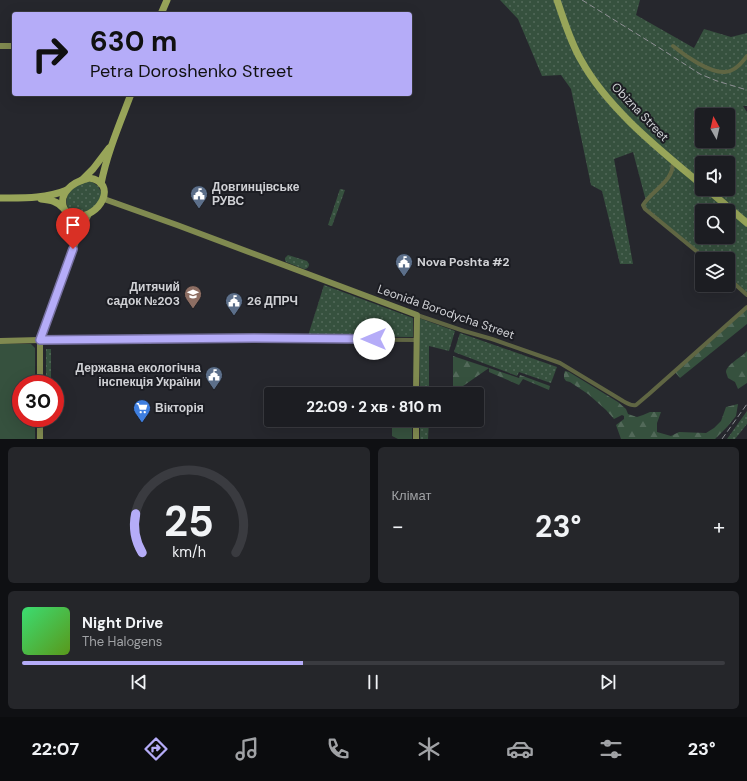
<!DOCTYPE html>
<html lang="uk">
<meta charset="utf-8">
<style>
body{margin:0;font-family:"DM Sans",sans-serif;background:#25262a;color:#f1f3f6;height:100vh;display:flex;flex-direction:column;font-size:15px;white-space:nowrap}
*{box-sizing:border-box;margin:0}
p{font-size:13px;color:#a0a2a5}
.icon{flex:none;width:22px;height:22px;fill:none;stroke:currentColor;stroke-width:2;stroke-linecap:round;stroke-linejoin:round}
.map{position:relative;height:439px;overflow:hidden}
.drawer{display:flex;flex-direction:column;gap:8px;padding:8px;background:#0f1013;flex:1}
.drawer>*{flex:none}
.guide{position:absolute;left:12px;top:12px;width:400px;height:84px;border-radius:4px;box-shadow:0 4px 16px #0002,0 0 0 1px #3a3b40;background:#b5acf8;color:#111;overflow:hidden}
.needle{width:26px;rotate:352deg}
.tools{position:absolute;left:695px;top:108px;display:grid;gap:8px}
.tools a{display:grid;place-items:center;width:40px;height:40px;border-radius:4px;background:#1c1d22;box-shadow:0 4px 16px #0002,0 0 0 1px #3a3b40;font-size:20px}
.speed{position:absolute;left:12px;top:375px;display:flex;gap:8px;font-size:20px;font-weight:700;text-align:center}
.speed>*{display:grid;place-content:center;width:52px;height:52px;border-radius:50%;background:#1c1d22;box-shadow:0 4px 16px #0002,0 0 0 1px #3a3b40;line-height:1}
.speed .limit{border:6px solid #d22;background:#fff;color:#111}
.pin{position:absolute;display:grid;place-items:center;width:34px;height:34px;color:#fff;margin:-41px -17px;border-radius:50% 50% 50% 0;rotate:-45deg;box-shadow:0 0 4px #0007}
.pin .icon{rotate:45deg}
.me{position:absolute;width:44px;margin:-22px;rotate:270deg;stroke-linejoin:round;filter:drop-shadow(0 0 3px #0008)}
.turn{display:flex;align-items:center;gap:14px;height:84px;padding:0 12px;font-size:18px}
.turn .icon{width:52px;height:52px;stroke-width:2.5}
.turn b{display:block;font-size:28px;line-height:34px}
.big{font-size:30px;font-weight:700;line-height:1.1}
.drawer .card{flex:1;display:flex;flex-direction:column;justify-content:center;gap:6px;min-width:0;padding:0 14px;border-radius:6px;background:#25262a}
.drawer .dial{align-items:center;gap:0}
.dial svg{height:104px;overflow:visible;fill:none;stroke:#3a3b40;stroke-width:7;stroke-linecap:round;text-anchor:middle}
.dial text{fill:#f1f3f6;stroke:none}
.song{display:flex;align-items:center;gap:12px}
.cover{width:48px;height:48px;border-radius:6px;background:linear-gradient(135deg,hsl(140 70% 55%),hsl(90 70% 35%))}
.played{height:4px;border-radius:2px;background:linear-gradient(90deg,#b5acf8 40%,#3a3b40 40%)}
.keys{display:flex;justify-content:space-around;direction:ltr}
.heat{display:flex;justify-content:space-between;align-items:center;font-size:22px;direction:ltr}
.drawer .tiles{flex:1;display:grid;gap:8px;grid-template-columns:1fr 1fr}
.card:last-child{grid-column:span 2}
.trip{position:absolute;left:264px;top:387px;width:220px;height:40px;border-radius:4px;background:#1c1d22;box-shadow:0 4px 16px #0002,0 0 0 1px #3a3b40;font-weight:700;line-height:40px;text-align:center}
.menu{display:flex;height:64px;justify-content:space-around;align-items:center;background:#0b0c0e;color:#a0a2a5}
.menu .icon{width:28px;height:28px}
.menu .current{color:#b5acf8}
.menu b{font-size:18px;color:#f1f3f6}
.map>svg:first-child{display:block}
.grass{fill:url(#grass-dots);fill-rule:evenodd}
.forest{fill:url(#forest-firs)}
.park{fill:#36513e}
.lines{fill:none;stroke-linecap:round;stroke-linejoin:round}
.street{stroke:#606643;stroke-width:4}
.secondary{stroke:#808a50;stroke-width:6}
.primary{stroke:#98a559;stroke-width:7}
.rail{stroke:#8e8f94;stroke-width:1;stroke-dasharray:6 3;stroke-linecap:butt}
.route-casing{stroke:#7670a1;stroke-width:10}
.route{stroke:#b5acf8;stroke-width:7}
.labels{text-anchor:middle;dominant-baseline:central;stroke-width:4;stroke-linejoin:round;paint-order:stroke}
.street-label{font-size:12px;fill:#d0d1d5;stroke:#1c1d23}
.poi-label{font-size:12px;font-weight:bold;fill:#d0d1d5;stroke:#1c1d23;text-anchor:start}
</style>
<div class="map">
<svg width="747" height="439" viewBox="0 0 747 439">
<defs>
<pattern id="grass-dots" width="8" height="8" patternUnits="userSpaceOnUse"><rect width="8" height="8" fill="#36513e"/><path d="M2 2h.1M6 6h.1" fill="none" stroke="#526959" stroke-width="1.8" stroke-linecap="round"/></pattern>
<pattern id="forest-firs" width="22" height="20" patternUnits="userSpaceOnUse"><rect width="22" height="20" fill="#36513e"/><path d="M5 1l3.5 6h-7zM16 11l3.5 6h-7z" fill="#526959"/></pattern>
</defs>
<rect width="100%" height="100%" fill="#26272d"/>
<g class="grass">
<path d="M500,0H640L636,15L694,48L704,29L731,37L747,33V106H743L747,112V295L728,278V259H706L643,205L646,201L633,152L614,159L633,264H620L602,191L591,185L571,89L561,75L542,76L518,19ZM702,115H728V141H702ZM702,163H728V189H702ZM702,211H728V237H702Z"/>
<path d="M87,182H92L98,186L101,192V196L95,208L81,214L70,211C60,197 73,185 87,182Z"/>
<polygon points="340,189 345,190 332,226 328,225"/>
<path d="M288,255L307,261L309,264C309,267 307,269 304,269L286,262L285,260V258Z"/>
<polygon points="324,285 413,318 413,337 308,336"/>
<polygon points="419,318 455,331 449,351 429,346 429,394 420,394"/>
<polygon points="460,333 557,367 551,383 519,372 517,376 454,352"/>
<rect x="46" y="349" width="5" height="35"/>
<polygon points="747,411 747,424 735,439 727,439"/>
<polygon points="420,420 429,420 428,439 420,439"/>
</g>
<g class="forest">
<polygon points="747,307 747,324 680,378 674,371"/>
<path d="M747,351V383L738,389L735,382L728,378C728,378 726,372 726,372C726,365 743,356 747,351Z"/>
<polygon points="453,356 519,378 520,375 550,386 549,390 523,379 519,385 489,372 489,368 453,393"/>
<polygon points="565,371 569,372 618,402 626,409 628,414 637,417 643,415 650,412 661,412 657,423 657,432 671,436 679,432 706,433 714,428 721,421 726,407 738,404 736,416 727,427 715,439 621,439 616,425 624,419 624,416 622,415 614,419 606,410 588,394 570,382 566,381 564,378 564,374"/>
</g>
<g class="park">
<polygon points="0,344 31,344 35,348 35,384 21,384 21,418 35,418 35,439 0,439"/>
<polygon points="410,421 412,422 412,439 398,439 392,436 392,428 401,423"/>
</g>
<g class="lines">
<g class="street">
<path d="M673,46C684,55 709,73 725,72C734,72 742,63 747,56"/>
<path d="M673,161C674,182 653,189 643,205L645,209L706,259"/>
<polyline points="728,278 747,295"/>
<path d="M417,315L464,331L492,339L546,358L560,363L623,401C627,403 631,406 636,405L649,394L747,307"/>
<polyline points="40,340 254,339 416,340"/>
</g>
<g class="secondary">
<polyline points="0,46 14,46"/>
<polyline points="104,199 177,225 417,315 416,394"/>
<path d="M69,214C75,222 76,229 77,239"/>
<polyline points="0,341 40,340"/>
<polyline points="40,384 40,340 77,239 89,214"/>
<polyline points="40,418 40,439"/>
<polyline points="416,439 416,420"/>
</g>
<g class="primary">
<path d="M557,0C564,20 570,41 581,60C608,109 659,149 702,185"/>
<polyline points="161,14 167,0"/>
<path d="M89,178C119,182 100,219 75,216C62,214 59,200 67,190C72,184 81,180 89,178Z"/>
<polyline points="82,180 93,169 109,148"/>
<path d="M101,184C107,153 120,123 131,94"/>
<polyline points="707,189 747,223"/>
<path d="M0,198C23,198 45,199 67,190"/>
<path d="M41,199C50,200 58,201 64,209"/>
</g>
<g class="rail">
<polyline points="582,0 658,47 700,74 717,81 747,90"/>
<polyline points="722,439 747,404"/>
</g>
</g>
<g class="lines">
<g class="route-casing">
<polyline id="route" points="73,249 40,340 254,338 374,339"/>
</g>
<use href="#route" class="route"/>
</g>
<defs>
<g id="civic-pin" transform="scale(0.9)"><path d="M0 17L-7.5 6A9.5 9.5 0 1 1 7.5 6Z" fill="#5c6f8a" stroke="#1c1d23"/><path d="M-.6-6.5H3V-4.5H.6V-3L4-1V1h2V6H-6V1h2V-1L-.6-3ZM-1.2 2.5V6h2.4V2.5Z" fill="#fff"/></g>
<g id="school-pin" transform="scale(0.9)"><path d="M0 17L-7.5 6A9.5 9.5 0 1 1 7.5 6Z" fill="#8d6e63" stroke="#1c1d23"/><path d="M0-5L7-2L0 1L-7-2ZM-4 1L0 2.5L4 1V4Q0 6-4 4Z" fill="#fff"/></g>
<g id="supermarket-pin" transform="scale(0.9)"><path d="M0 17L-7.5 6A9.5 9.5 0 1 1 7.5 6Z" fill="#3f7fe0" stroke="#1c1d23"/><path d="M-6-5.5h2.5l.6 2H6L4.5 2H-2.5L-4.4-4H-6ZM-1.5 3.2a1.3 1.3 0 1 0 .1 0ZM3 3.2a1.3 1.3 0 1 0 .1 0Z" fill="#fff"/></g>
</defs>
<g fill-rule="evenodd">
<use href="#civic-pin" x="199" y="194"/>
<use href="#civic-pin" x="404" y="262"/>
<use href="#school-pin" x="193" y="294"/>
<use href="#civic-pin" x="234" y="301"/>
<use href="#civic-pin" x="214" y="375"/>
<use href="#supermarket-pin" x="142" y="408"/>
</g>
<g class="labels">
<g class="street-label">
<text transform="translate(640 112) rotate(46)">Obizna Street</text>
<text transform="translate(446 312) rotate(19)">Leonida Borodycha Street</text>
</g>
<g class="poi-label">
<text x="212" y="187">Довгинцівське<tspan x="212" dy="14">РУВС</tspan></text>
<text x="417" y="262">Nova Poshta #2</text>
<text x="180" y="287" text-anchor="end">Дитячий<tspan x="180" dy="14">садок №203</tspan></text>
<text x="247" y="301">26 ДПРЧ</text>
<text x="201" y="368" text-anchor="end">Державна екологічна<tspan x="201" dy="14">інспекція України</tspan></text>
<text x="155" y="408">Вікторія</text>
</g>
</g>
</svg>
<div class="tools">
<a><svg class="needle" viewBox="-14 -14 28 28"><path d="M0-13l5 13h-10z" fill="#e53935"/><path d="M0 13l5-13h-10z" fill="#a0a2a5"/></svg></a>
<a><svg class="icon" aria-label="sound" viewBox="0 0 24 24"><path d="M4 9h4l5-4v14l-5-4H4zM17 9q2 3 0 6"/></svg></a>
<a><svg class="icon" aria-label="search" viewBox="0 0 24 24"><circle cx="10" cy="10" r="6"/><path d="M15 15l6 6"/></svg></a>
<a><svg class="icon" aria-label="layers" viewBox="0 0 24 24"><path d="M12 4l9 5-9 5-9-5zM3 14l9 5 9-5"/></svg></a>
</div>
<div class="speed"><div class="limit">30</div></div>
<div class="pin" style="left:73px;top:249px;background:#d93025"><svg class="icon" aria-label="arrive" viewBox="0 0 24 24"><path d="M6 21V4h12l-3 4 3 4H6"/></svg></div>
<svg class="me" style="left:374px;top:339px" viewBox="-20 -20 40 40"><circle r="19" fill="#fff"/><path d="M0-13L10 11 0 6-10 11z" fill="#b5acf8"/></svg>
<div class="trip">22:09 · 2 хв · 810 m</div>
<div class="guide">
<div class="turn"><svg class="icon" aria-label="right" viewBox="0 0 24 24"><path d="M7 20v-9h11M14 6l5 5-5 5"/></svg><div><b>630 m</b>Petra Doroshenko Street</div></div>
</div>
</div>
<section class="drawer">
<div class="tiles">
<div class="card dial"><svg viewBox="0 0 100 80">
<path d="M14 69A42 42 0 1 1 86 69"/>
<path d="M14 69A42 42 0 0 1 9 39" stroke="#b5acf8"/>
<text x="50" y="56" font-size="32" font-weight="700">25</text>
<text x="50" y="72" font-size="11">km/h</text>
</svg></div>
<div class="card"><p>Клімат</p>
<div class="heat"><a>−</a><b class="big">23°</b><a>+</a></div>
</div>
<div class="card">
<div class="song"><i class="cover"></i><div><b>Night Drive</b><p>The Halogens</p></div></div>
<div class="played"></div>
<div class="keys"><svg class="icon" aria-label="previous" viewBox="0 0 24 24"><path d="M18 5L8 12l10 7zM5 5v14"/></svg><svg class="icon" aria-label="pause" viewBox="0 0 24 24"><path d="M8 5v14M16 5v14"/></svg><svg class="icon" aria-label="next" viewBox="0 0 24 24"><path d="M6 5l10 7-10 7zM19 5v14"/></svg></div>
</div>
</div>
</section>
<nav class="menu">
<b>22:07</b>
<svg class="icon current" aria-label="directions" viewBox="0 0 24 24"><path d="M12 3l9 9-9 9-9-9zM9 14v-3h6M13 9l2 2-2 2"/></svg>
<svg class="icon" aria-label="music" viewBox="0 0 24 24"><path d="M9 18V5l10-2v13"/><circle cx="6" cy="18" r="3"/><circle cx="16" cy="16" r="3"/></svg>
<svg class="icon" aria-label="phone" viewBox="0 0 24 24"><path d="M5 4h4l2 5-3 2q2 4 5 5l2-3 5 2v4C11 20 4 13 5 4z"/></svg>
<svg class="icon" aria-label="climate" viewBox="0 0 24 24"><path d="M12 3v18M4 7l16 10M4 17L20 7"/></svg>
<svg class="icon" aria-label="car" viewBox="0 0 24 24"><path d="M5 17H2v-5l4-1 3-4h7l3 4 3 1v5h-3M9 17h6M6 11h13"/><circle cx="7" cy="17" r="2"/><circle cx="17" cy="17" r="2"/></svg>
<svg class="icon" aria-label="filters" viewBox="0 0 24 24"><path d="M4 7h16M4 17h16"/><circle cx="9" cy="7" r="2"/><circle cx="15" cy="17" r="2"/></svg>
<b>23°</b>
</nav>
